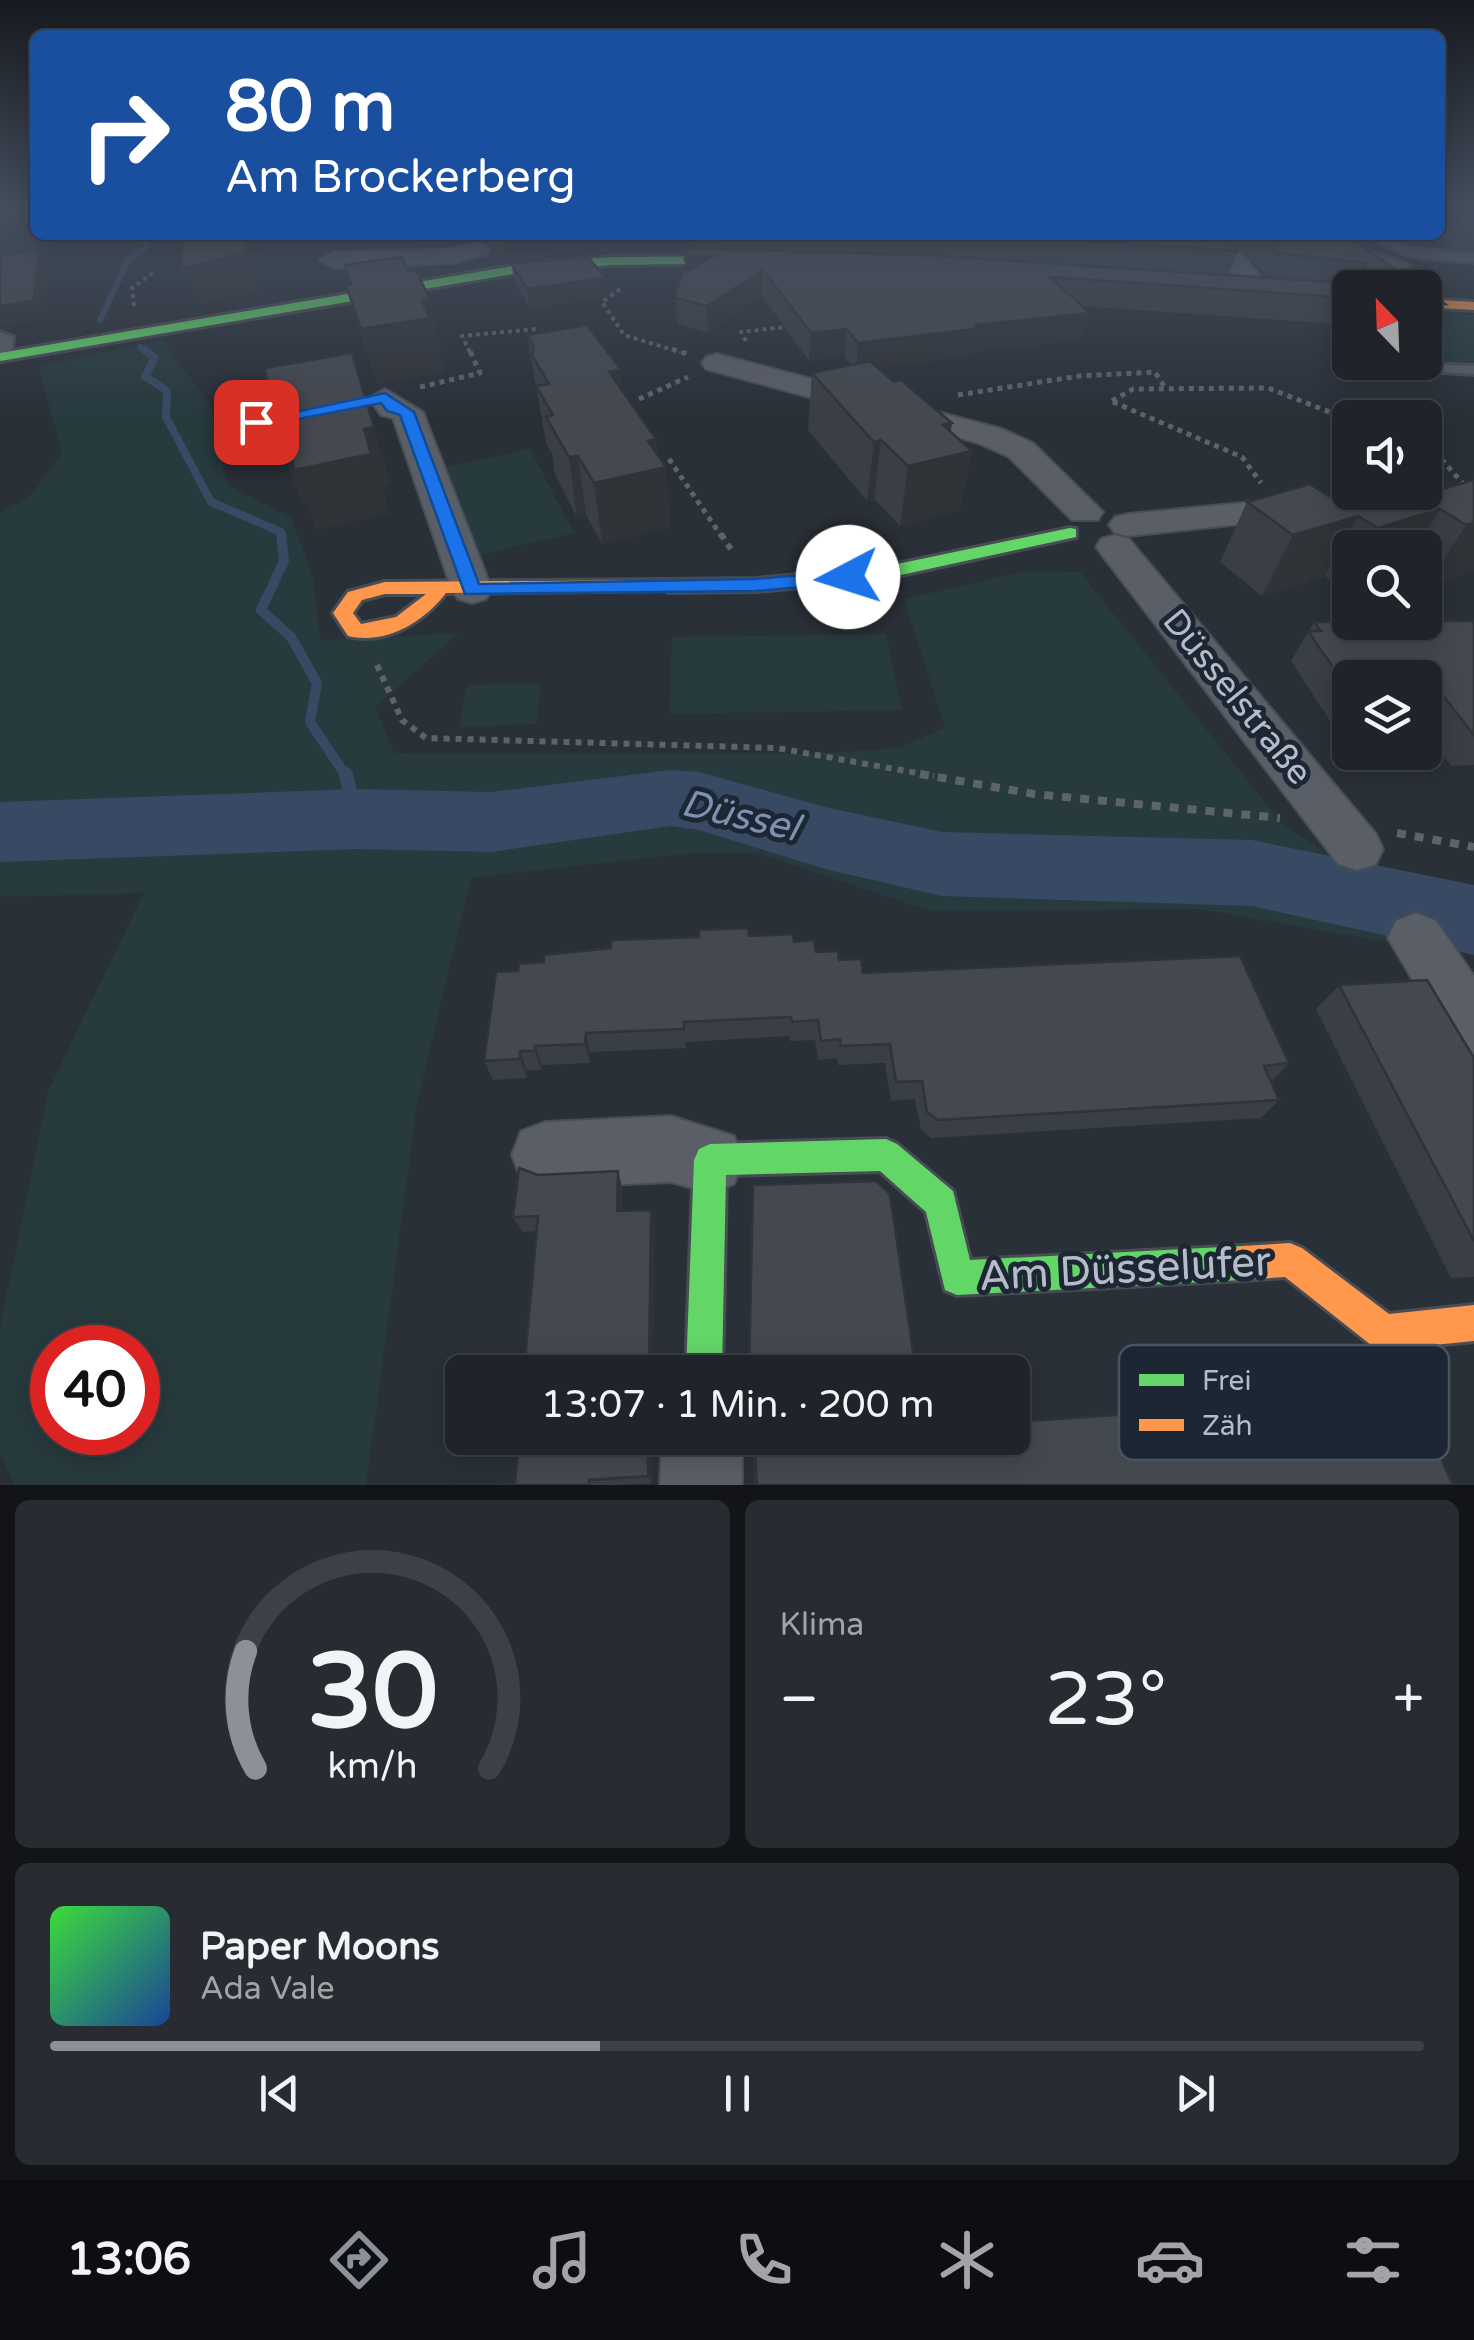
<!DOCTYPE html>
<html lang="de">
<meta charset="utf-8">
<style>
body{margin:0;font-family:"Varela Round",sans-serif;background:#282c32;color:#f1f3f6;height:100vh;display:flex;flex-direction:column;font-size:38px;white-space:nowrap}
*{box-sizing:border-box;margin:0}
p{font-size:32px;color:#a2a4a8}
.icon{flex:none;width:55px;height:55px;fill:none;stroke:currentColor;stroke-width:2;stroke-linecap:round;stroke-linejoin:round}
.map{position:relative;height:1485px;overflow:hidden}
.details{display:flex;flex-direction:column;gap:15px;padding:15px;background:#121417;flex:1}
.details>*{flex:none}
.banner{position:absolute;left:30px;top:30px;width:1415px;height:210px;border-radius:15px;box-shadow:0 5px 25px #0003,0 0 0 2px #3d4147;background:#1a4fa0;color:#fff;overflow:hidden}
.needle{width:65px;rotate:337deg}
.buttons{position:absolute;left:1332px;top:270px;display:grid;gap:20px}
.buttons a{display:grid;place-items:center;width:110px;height:110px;border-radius:15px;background:#20242a;box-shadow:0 5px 25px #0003,0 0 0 2px #3d4147;font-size:50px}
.speed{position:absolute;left:30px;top:1325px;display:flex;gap:20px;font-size:50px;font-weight:700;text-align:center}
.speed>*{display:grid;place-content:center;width:130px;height:130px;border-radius:50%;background:#20242a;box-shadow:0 5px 25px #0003,0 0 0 2px #3d4147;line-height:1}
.speed .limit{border:15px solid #d22;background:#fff;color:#111}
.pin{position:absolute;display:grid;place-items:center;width:85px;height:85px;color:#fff;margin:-42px;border-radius:20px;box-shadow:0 5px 15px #0006}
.me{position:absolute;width:110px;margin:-55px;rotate:265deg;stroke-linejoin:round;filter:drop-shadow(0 0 8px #0008)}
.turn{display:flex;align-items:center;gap:35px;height:210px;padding:0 30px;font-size:45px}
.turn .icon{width:130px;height:130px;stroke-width:2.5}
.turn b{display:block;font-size:70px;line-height:85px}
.big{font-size:75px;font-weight:600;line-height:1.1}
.details .widget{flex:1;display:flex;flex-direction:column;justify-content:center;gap:15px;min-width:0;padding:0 35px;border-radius:15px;background:#282c32}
.details .dial{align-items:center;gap:0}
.dial svg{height:260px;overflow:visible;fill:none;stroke:#3d4147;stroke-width:7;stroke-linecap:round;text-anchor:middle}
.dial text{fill:#f1f3f6;stroke:none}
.song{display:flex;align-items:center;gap:30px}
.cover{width:120px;height:120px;border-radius:15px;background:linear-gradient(135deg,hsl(120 70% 55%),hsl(220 70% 35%))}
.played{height:10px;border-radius:5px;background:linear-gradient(90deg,#8c9099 40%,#3d4147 40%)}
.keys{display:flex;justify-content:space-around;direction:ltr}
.heat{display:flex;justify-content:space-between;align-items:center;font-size:55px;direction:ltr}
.details .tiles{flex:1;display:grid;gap:15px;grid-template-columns:1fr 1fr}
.widget:last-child{grid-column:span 2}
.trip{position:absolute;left:445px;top:1355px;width:585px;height:100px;border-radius:15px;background:#20242a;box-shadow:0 5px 25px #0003,0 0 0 2px #3d4147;font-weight:600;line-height:100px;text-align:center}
.tabs{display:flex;height:160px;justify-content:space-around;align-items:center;background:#0d0e11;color:#a2a4a8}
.tabs .icon{width:70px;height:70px}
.tabs .current{color:#8c9099}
.tabs b{font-size:45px;color:#f1f3f6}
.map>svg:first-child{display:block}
.green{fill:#273a3e;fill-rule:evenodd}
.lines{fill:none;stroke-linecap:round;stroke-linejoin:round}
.stream-far3{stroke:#384963;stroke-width:6}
.stream-far2{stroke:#384963;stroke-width:8}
.stream-far1{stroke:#384963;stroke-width:10}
.stream{stroke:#384963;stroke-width:14}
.river{fill:#384963;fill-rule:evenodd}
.lane-casing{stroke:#484c53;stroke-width:6}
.street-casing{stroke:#484c53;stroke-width:4}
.fast-casing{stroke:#484c53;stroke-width:6}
.slow-casing{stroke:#484c53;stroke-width:6}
.path-far3{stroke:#5d636a;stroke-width:4;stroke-dasharray:4 4;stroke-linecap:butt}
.path-far2{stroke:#5d636a;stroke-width:5;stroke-dasharray:5 5;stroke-linecap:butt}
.path-far1{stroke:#5d636a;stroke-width:6;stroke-dasharray:6 6;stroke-linecap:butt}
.path{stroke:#5d636a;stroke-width:8;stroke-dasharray:9 9;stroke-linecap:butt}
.lane{fill:#5a5e66;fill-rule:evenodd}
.street{fill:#5a5e66;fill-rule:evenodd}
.fast{fill:#63d668;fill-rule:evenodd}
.slow{fill:#ff974d;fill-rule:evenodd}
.wall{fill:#3a3f45}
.shaded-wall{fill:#303338}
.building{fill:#444950;stroke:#303338;stroke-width:2.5}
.route{fill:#1a73e8;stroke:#114b97;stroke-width:2.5}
.labels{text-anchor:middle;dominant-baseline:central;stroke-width:10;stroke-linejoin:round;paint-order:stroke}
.street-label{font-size:35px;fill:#b4bcc9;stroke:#1d2633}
.water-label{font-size:38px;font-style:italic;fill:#7c92b1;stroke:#1d2633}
.near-street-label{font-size:42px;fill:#b4bcc9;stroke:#1d2633}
.key{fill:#1d2633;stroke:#4a5360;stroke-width:2.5}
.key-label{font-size:28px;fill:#b4bcc9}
</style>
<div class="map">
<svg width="1474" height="1485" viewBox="0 0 1474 1485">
<rect width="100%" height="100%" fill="#2a3038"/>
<g class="green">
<polygon points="0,208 35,208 35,235 159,235 0,257"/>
<polygon points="1425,312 1474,315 1474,367 1428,364 1425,342 1442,342"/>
<path d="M163,340L212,407L215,440L228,485L291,518L313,578L320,640L459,633L375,707L394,753L808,754L899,748L945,728L904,599L1028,571L1080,572L1283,825L1322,849L1399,944L1199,909L930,911L757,853H690L471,878L417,1103L366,1485H15L0,1454V1327L49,1089L144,893L0,897V513L31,496L62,452L38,366ZM52,1348H138V1432H52Z"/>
<polygon points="530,449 574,533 480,555 445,467"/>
<polygon points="886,634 902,710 669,714 672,637"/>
<polygon points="541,684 536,724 459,727 467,685"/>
</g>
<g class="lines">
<g class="stream-far3">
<polyline points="100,320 128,260 146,247 149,235"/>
<polyline points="140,347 147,352"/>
</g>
<polyline class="stream-far2" points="143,349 155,358 145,376 167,391 166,417 211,502 281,532 281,537"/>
<polyline class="stream-far1" points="281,534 284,561 261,610 291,637 317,683 310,722 346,776"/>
<polyline class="stream" points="346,774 356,819"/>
<polygon class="river" points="671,770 699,772 825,807 942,832 1252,840 1474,885 1474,955 1252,906 942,896 825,869 699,830 671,826 491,852 356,849 0,862 0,802 356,789 491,792"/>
<g class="lane-casing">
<g id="lane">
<path d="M1373,235H1386L1413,249L1474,254V262C1439,259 1400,262 1373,235Z"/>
<polygon points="1357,248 1406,264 1429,288 1425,291 1425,288 1415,288 1398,270 1353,254 1353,250"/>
<polygon points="0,332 13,337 11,356 4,360 0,359"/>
<polygon points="1387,362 1474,366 1474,374 1392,369 1387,368"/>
<polygon points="302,409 307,411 307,417 256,427 248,422"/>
</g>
</g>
<g class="street-casing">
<g id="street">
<polygon points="1201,235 1226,235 1268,285 1272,291 1268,297 1250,297"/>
<polygon points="478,242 490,249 487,254 453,263 333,268 320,260 333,252 452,249"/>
<polygon points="717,354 1002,429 1033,443 1103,512 1098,520 1072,520 1009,457 978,443 706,369 702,363 706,357"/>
<polygon points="385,389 423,412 492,590 486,599 472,603 458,599 452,590 393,418 381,415 369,398"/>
<polygon points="1304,497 1317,500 1322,508 1317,516 1128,536 1115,533 1109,525 1115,517 1128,514"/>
<polygon points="1115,535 1129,539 1376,834 1383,849 1376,864 1357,870 1338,864 1096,547 1101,539"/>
<polygon points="1416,913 1436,921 1474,976 1474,1056 1453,1048 1388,938 1396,921"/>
<polygon points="671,1116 734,1136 743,1160 734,1184 710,1193 671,1182 545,1188 521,1179 512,1155 521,1131 545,1122"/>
<polygon points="662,1438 742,1438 742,1485 660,1485"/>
</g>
</g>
<g class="fast-casing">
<g id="fast">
<polygon points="759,256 763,257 763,263 612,265 524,272 0,361 0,353 524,264 612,257"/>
<polygon points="1070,528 1076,529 1076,537 878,580 755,591 668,592 658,586 668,580 755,579 878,568"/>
<polygon points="886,1139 897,1144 953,1191 970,1260 1242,1246 1254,1251 1259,1263 1254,1275 1242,1280 957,1295 945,1290 926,1212 880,1171 726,1175 722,1372 686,1372 694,1160 699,1149 710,1144"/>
</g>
</g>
<g class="slow-casing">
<g id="slow">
<polygon points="1425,299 1474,302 1474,310 1425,307"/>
<path d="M668,580L675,582V590L446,593C424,622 386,645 348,636L333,613L348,592L385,582ZM385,594H426L396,617L361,624L353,613L362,600Z"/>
<polygon points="1290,1243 1302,1248 1389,1314 1474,1305 1474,1341 1384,1350 1371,1345 1285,1277 1242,1280 1230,1275 1225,1263 1230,1251 1242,1246"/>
</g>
</g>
<g class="path-far3">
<polyline points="620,289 602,302 624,335 680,352"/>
<polyline points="134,306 132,288 153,273"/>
<polyline points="746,341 741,332 793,326"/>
<polyline points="470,352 462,336 536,329"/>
</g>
<g class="path-far2">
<polyline points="672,349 687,354"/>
<polyline points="420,387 480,373 469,349"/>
<polyline points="958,395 1079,376 1155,372 1166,389"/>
<polyline points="639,399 688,377"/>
<polyline points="1112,401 1133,389 1268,388 1350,420"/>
<polyline points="1113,402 1242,457 1261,483"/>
<polyline points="1425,449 1435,452 1474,496"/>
<polyline points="669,459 722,537"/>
</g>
<g class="path-far1">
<polyline points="721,534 732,551"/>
<polyline points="377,665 402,720 426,738 777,748 934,776"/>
</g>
<g class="path">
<polyline points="920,774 1034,794 1280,818"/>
<polyline points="1397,833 1474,847"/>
</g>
<use href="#lane" class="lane"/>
<use href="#street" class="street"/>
<use href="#fast" class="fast"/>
<use href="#slow" class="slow"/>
</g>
<g class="wall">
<polygon points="1440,208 1474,208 1474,251 1455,249 1437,235 1440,235"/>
<polygon points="325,235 572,235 574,253 502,261 491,242 480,239"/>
<polygon points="687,235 1103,235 1142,238 1143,235 1225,235 1238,251 1229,275 1267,277 1229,235 1347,235 1421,288 1350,288 1350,325 1082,306 1083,340 978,351 977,355 877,368 894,382 952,423 950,432 972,451 960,510 900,526 874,499 867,501 808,430 812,373 851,365 844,356 809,361 762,296 708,333 677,324 675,298 694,247 694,237"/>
<polygon points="511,263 605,278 607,297 530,309 515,282"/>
<polygon points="408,271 430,300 442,354 439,354 443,372 377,384 346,285"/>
<polygon points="1425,290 1445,304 1431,331 1425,331"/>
<polygon points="527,335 623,392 656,439 657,455 666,467 670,527 602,544 586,515 577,517 555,475 552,454 546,443"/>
<polygon points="1474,480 1474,570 1426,586 1425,548 1350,548 1350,587 1342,589 1325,576 1262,596 1220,562 1247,502 1331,498 1419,496"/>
<polygon points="1474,621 1474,765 1451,766 1425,731 1425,678 1350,678 1350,729 1336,730 1291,661 1314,622"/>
<polygon points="749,936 794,942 816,952 839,960 863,973 1289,1063 1271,1082 1279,1100 1261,1118 931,1138 921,1130 915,1099 891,1101 885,1063 838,1065 837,1058 818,1060 815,1040 790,1041 789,1036 685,1042 686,1048 590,1052 590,1063 542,1065 541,1070 527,1070 527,1078 493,1080 484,1061 518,971 544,962"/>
<polygon points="1339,985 1474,1058 1474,1277 1451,1278 1316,1009"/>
<polygon points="618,1171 622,1188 622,1211 655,1226 522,1232 513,1217 538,1175"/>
<polygon points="1271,1380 1453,1485 755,1485 752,1438 1012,1438 1254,1406 1248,1391"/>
<polygon points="519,1438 652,1438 652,1483 618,1485 492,1485 515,1484"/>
</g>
<g class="shaded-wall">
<polygon points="246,235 252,235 257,248 260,290 197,306 181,268"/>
<polygon points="515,235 572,235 574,253 502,261 498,237"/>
<polygon points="40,250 50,268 43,320 0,327 0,306"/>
<polygon points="715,255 686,285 685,259"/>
<polygon points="763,270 762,296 708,333 707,306"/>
<polygon points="605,278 607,297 530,309 527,289"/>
<polygon points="430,300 442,354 439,354 443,372 377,384 361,329 422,301"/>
<polygon points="1090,313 1083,340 978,351 977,355 856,371 858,343 974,325"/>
<polygon points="847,329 844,356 809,361 811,333"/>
<polygon points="352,353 391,485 382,487 390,514 316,530 306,503 302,504 280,445"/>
<polygon points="621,370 626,427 609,372"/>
<polygon points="952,423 946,457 972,451 960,510 900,526 908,466 943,425"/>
<polygon points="656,439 658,469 666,467 670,527 602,544 594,483 648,441"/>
<polygon points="881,440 874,499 867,501 874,442"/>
<polygon points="578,456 586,515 577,517 569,457"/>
<polygon points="1440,509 1416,548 1366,548 1378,528"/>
<polygon points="1358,516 1325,576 1262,596 1293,535"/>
<polygon points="1474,523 1474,570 1426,586 1466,525"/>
<polygon points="1350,575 1350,587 1342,589"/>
<polygon points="586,1033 590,1052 590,1063 585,1044"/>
<polygon points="535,1046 542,1065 541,1070 535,1051"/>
<polygon points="520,1051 527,1070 527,1078 520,1059"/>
<polygon points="618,1171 622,1188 621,1227 617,1211"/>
<polygon points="651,1210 655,1226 653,1372 649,1372"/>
<polygon points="648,1438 652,1438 652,1483 648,1476"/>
</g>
<g class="building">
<polygon points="1460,208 1474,208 1474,217 1472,216"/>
<polygon points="183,235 246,235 247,252 181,268"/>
<polygon points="1002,235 1103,235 1173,240 1167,235 1225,235 1238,251"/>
<polygon points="1260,235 1347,235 1421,288 1350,288 1350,298 1050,277 1090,313 974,325 982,328 858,343 847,329 811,333 763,270 707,306 675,298 681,275 715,255 685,259 688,248 923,255 1362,284 1365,263 1277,253"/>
<polygon points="40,250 33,301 0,306 0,255"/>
<polygon points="402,257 408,271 416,270 430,300 422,301 430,318 361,329 346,285 351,284 345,265"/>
<polygon points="589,258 605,278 527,289 511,263"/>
<polygon points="1425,290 1445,304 1425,303"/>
<polygon points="587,325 621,370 609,372 656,439 648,441 666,467 594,483 578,456 569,457 546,417 553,415 536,386 549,384 532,355 534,347 527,335"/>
<polygon points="352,353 374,427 364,429 371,454 294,470 289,443 280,445 265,368"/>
<polygon points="870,361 894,382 901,380 952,423 943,425 972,451 908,466 881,440 874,442 812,373"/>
<polygon points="1474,480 1474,523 1466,525 1419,496"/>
<polygon points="1310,484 1331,498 1350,492 1412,492 1440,509 1378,528 1358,516 1293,535 1247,502"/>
<polygon points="1425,621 1474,621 1474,735 1444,697 1425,698 1425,678 1350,678 1350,692 1308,631 1321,631 1314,622 1425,622"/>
<polygon points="748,928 749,936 793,934 794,942 814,940 816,952 838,951 839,960 861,959 863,973 1240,956 1289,1063 1264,1066 1279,1100 938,1120 927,1112 922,1081 896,1082 890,1044 841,1046 840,1039 821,1041 818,1020 792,1022 791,1017 684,1022 684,1029 586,1033 585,1044 535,1046 535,1051 520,1051 520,1059 484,1061 496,972 518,971 519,964 544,962 544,955 611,948 611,940 699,937 699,930"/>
<polygon points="1427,980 1474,1058 1474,1241 1339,985"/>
<polygon points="519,1168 538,1175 618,1171 617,1211 651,1210 649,1372 524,1372 538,1216 513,1217"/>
<polygon points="876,1181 890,1194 916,1372 749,1372 753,1185"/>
<polygon points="1403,1373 1453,1485 757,1485 754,1438 1012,1438 1012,1422 1280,1404 1271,1380"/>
<polygon points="519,1438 648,1438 648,1476 589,1480 589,1485 492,1485 515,1484"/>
</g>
<linearGradient id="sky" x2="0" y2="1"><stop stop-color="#171a1f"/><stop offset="0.5" stop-color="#444e5e"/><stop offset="1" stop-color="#444e5e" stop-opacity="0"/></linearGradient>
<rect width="1474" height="416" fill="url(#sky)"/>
<polygon class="route" points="385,393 414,412 479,584 755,579 848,571 857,577 848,583 755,591 465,594 400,415 387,411 381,403 256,427 248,422"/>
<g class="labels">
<g class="street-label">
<text transform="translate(1237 697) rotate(51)">Düsselstraße</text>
</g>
<g class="water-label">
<text transform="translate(740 816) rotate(13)">Düssel</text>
</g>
<g class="near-street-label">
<text transform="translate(1125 1269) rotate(-3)">Am Düsselufer</text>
</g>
</g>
<rect x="1119" y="1345" width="330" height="115" rx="15" class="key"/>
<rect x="1139" y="1374" width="45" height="12" fill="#63d668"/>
<rect x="1139" y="1419" width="45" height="12" fill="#ff974d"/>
<g class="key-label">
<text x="1202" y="1390">Frei</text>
<text x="1202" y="1435">Zäh</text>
</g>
</svg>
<div class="buttons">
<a><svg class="needle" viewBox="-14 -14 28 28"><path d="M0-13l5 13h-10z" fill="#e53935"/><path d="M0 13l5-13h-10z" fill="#a2a4a8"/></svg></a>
<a><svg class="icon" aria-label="sound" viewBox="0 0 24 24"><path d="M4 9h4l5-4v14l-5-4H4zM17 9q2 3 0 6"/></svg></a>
<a><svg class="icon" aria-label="search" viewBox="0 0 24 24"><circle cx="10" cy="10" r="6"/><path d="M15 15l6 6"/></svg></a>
<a><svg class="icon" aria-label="layers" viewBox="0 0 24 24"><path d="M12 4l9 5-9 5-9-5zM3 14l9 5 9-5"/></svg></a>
</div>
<div class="speed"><div class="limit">40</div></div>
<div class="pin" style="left:256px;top:422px;background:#d93025"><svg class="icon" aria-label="arrive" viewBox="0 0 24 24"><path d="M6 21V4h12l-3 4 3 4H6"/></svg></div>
<svg class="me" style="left:848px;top:577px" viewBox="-20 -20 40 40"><circle r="19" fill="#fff"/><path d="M0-13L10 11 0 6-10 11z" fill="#1a73e8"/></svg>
<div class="trip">13:07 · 1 Min. · 200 m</div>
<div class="banner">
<div class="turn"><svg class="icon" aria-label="right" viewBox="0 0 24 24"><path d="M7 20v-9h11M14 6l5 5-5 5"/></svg><div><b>80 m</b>Am Brockerberg</div></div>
</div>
</div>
<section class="details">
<div class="tiles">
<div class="widget dial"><svg viewBox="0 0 100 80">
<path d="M14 69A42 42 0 1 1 86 69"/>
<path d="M14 69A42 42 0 0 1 11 33" stroke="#8c9099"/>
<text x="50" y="56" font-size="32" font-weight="700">30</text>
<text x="50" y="72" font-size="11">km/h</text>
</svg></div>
<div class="widget"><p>Klima</p>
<div class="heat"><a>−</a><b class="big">23°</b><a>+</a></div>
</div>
<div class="widget">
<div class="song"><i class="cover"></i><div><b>Paper Moons</b><p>Ada Vale</p></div></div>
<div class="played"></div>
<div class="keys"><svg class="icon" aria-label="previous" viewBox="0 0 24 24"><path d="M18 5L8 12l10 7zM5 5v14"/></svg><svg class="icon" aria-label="pause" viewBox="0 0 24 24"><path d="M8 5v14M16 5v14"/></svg><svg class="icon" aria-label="next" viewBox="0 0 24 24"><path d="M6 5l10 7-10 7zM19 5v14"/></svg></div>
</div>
</div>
</section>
<nav class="tabs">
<b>13:06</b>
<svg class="icon current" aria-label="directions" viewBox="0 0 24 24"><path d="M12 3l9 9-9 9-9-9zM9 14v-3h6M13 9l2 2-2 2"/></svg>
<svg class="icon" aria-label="music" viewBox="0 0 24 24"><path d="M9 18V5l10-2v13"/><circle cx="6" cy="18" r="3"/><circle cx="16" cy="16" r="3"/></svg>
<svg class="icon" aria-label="phone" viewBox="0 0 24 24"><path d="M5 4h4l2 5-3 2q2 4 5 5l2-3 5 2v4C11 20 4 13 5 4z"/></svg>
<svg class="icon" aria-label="climate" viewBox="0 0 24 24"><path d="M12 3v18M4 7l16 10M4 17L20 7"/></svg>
<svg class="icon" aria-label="car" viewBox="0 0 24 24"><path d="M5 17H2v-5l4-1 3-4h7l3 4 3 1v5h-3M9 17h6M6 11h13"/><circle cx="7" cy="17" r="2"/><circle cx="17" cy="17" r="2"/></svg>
<svg class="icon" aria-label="filters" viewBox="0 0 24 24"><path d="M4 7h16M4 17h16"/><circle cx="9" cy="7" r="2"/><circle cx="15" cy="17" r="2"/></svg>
</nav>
